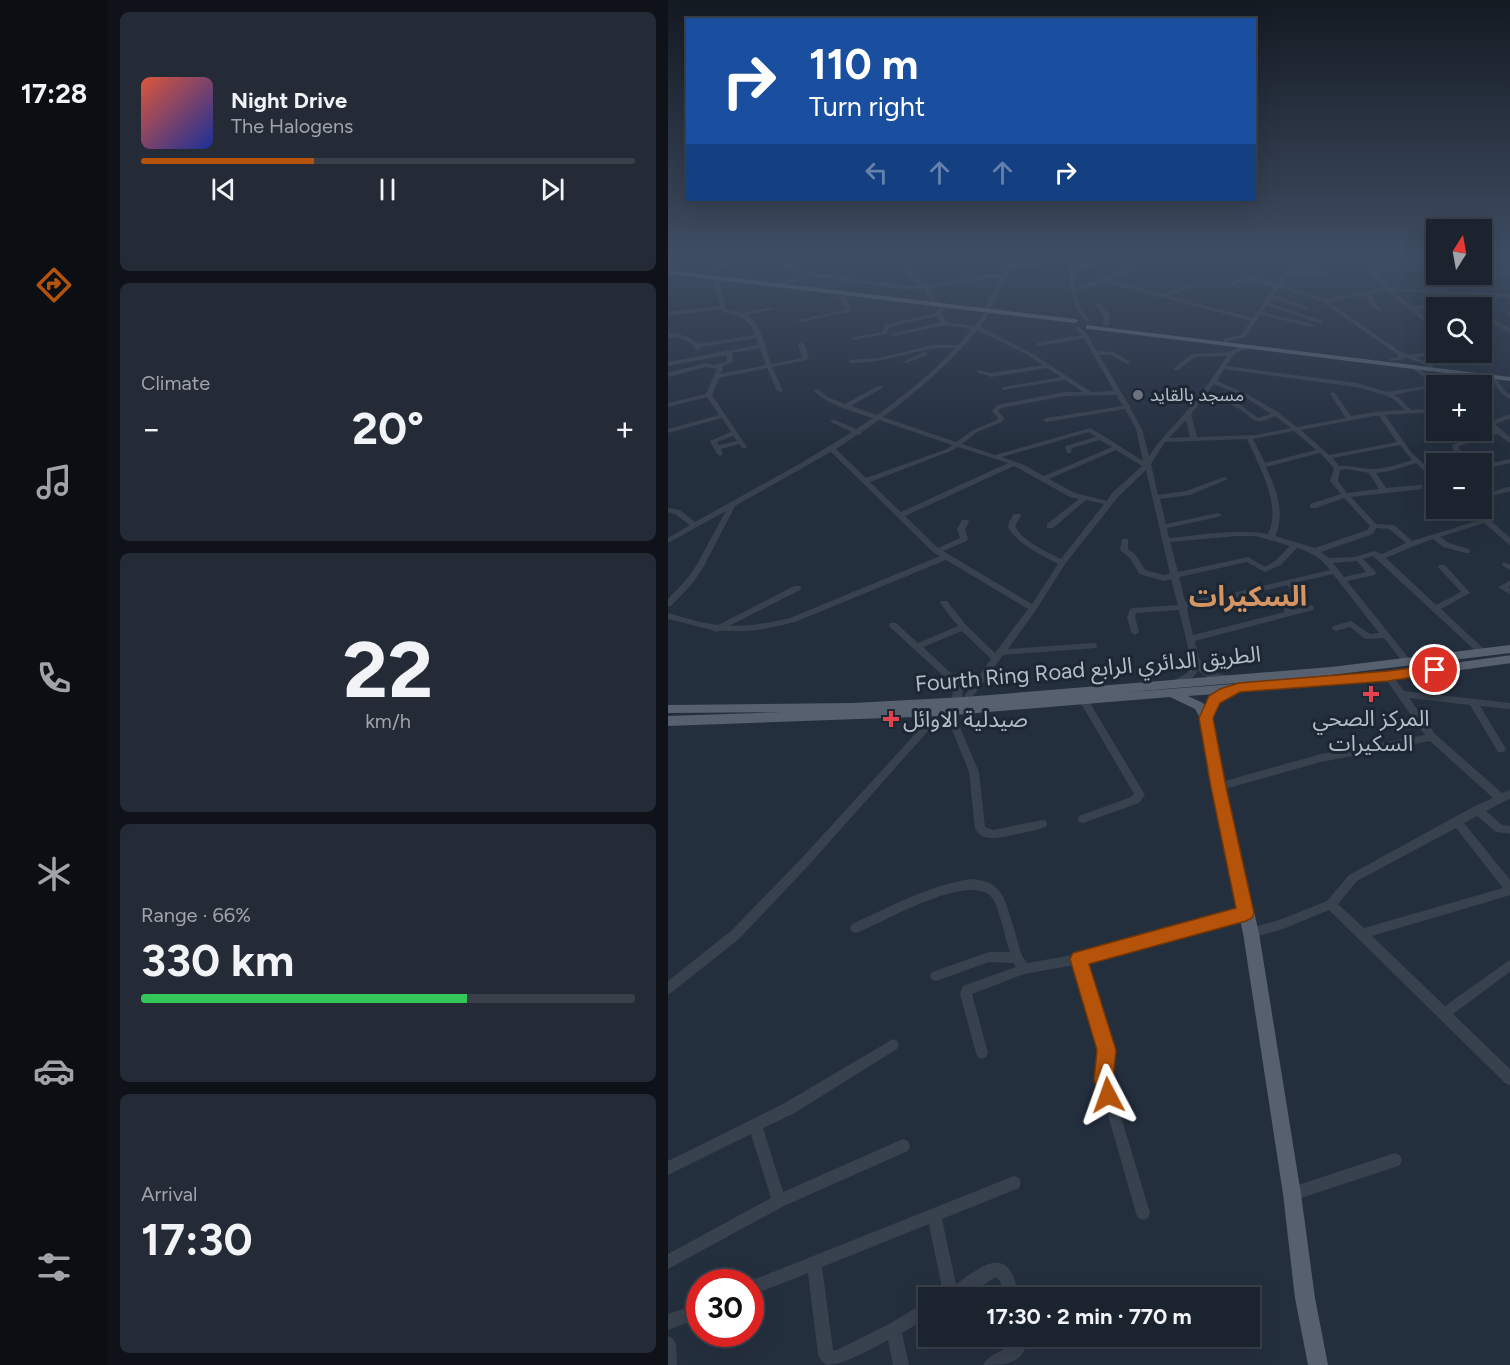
<!DOCTYPE html>
<meta charset="utf-8">
<style>
body{margin:0;font-family:Figtree,"Noto Sans Arabic",sans-serif;background:#242b36;color:#f1f3f6;height:100vh;display:flex;flex-direction:column;font-size:22px;white-space:nowrap}
*{box-sizing:border-box;margin:0}
p{font-size:20px;color:#a0a4aa}
.icon{flex:none;width:33px;height:33px;fill:none;stroke:currentColor;stroke-width:2;stroke-linecap:round;stroke-linejoin:round}
.map{position:relative;flex:1;overflow:hidden}
.sheet{display:flex;flex-direction:column;gap:12px;padding:12px;background:#0f1319;width:560px}
.sheet>*{flex:none}
.hud{position:absolute;left:18px;top:18px;width:570px;height:183px;border-radius:0px;box-shadow:0 6px 24px #0002,0 0 0 2px #39404a;background:#1a4fa0;color:#fff;overflow:hidden}
.needle{width:39px;rotate:11deg}
.fabs{position:absolute;left:758px;top:219px;display:grid;gap:12px}
.fabs a{display:grid;place-items:center;width:66px;height:66px;border-radius:0px;background:#1b232e;box-shadow:0 6px 24px #0002,0 0 0 2px #39404a;font-size:30px}
.speed{position:absolute;left:18px;top:1269px;display:flex;gap:12px;font-size:30px;font-weight:700;text-align:center}
.speed>*{display:grid;place-content:center;width:78px;height:78px;border-radius:50%;background:#1b232e;box-shadow:0 6px 24px #0002,0 0 0 2px #39404a;line-height:1}
.speed .limit{border:9px solid #d22;background:#fff;color:#111}
.pin{position:absolute;display:grid;place-items:center;width:51px;height:51px;color:#fff;margin:-26px;border:3px solid #fff;border-radius:50%;box-shadow:0 2px 6px #0007}
.me{position:absolute;width:66px;margin:-33px;rotate:356deg;stroke-linejoin:round;filter:drop-shadow(0 0 4px #0008)}
.turn{display:flex;align-items:center;gap:21px;height:126px;padding:0 24px;font-size:27px}
.turn .icon{width:78px;height:78px;stroke-width:2.5}
.turn b{display:block;font-size:42px;line-height:51px}
.lanes{display:flex;align-items:center;height:57px;padding:0 24px;background:#0003;justify-content:center;gap:30px;direction:ltr}
.lanes .off{opacity:.35}
.big{font-size:45px;font-weight:700;line-height:1.1}
.sheet .widget{flex:1;display:flex;flex-direction:column;justify-content:center;gap:9px;min-width:0;padding:0 21px;border-radius:9px;background:#242b36}
.sheet .dial{align-items:center;gap:0}
.dial b{font-size:78px;line-height:1}
.song{display:flex;align-items:center;gap:18px}
.cover{width:72px;height:72px;border-radius:9px;background:linear-gradient(135deg,hsl(10 70% 55%),hsl(230 70% 35%))}
.played{height:6px;border-radius:3px;background:linear-gradient(90deg,#b45309 35%,#39404a 35%)}
.keys{display:flex;justify-content:space-around;direction:ltr}
.heat{display:flex;justify-content:space-between;align-items:center;font-size:33px;direction:ltr}
.charge{height:9px;border-radius:4px;background:linear-gradient(90deg,#34c759 66%,#39404a 0)}
.trip{position:absolute;left:250px;top:1287px;width:342px;height:60px;border-radius:0px;background:#1b232e;box-shadow:0 6px 24px #0002,0 0 0 2px #39404a;font-weight:700;line-height:60px;text-align:center}
main{display:flex;flex:1;min-height:0}
.tabs{display:flex;flex-direction:column;width:108px;justify-content:space-around;align-items:center;background:#0b0e12;color:#a0a4aa}
.tabs .icon{width:42px;height:42px}
.tabs .active{color:#b45309}
.tabs b{font-size:27px;color:#f1f3f6}
.map>svg:first-child{display:block}
.lines{fill:none;stroke-linecap:round;stroke-linejoin:round}
.minor{fill:#38414e;fill-rule:evenodd}
.major{fill:#56606e;fill-rule:evenodd}
.route{fill:#b45309;stroke:#753606;stroke-width:1.5}
.worship-dot{fill:#6b7280;stroke:#1d2633;stroke-width:2}
.health-dot{fill:#e0444e;stroke:#1d2633;stroke-width:2}
.labels{text-anchor:middle;dominant-baseline:central;stroke-width:6;stroke-linejoin:round;paint-order:stroke}
.far-poi-label{font-size:18px;fill:#b4bcc9;stroke:#1d2633;text-anchor:start}
.street-label{font-size:22px;fill:#b4bcc9;stroke:#1d2633}
.poi-label{font-size:22px;fill:#b4bcc9;stroke:#1d2633}
.district-label{font-size:28px;font-weight:bold;fill:#d59563;stroke:#1d2633}
</style>
<main>
<nav class="tabs">
<b>17:28</b>
<svg class="icon active" aria-label="directions" viewBox="0 0 24 24"><path d="M12 3l9 9-9 9-9-9zM9 14v-3h6M13 9l2 2-2 2"/></svg>
<svg class="icon" aria-label="music" viewBox="0 0 24 24"><path d="M9 18V5l10-2v13"/><circle cx="6" cy="18" r="3"/><circle cx="16" cy="16" r="3"/></svg>
<svg class="icon" aria-label="phone" viewBox="0 0 24 24"><path d="M5 4h4l2 5-3 2q2 4 5 5l2-3 5 2v4C11 20 4 13 5 4z"/></svg>
<svg class="icon" aria-label="climate" viewBox="0 0 24 24"><path d="M12 3v18M4 7l16 10M4 17L20 7"/></svg>
<svg class="icon" aria-label="car" viewBox="0 0 24 24"><path d="M5 17H2v-5l4-1 3-4h7l3 4 3 1v5h-3M9 17h6M6 11h13"/><circle cx="7" cy="17" r="2"/><circle cx="17" cy="17" r="2"/></svg>
<svg class="icon" aria-label="filters" viewBox="0 0 24 24"><path d="M4 7h16M4 17h16"/><circle cx="9" cy="7" r="2"/><circle cx="15" cy="17" r="2"/></svg>
</nav>
<section class="sheet">
<div class="widget">
<div class="song"><i class="cover"></i><div><b>Night Drive</b><p>The Halogens</p></div></div>
<div class="played"></div>
<div class="keys"><svg class="icon" aria-label="previous" viewBox="0 0 24 24"><path d="M18 5L8 12l10 7zM5 5v14"/></svg><svg class="icon" aria-label="pause" viewBox="0 0 24 24"><path d="M8 5v14M16 5v14"/></svg><svg class="icon" aria-label="next" viewBox="0 0 24 24"><path d="M6 5l10 7-10 7zM19 5v14"/></svg></div>
</div>
<div class="widget"><p>Climate</p>
<div class="heat"><a>−</a><b class="big">20°</b><a>+</a></div>
</div>
<div class="widget dial"><b>22</b><p>km/h</p></div>
<div class="widget"><p>Range · 66%</p><b class="big">330 km</b><div class="charge"></div></div>
<div class="widget"><p>Arrival</p><b class="big">17:30</b></div>
</section>
<div class="map">
<svg width="843" height="1365" viewBox="0 0 843 1365">
<rect width="100%" height="100%" fill="#242f3e"/>
<g class="lines">
<g class="minor">
<polygon points="8,258 13,258 0,266 0,263"/>
<polygon points="85,258 94,258 40,271 37,269"/>
<path d="M106,258C114,258 126,268 136,272L237,286H253L237,275L239,270L237,265L245,260V258H249V261L242,266L245,270L243,275L259,285L335,273L343,258H347L345,263L373,264L375,265L373,266H344L322,310L319,312L316,310L333,276L261,288L270,304L267,306L264,304L256,289L237,290L147,276L108,286V284L141,275L121,270Z"/>
<polygon points="296,258 305,258 296,260"/>
<path d="M402,258H406V266L449,260L451,261L406,269L407,288L434,279L468,264H470V266L441,280L496,294L520,285H524V287L501,296L585,318L606,287L581,280L559,288L557,287V285L581,276L609,284L627,258H631L628,263H648L650,264L648,265L626,266L623,270H656L659,272L656,274H621L613,285L656,299L716,288L691,258H696L706,269L754,266L757,268L754,270L708,272L722,288L843,294V298L803,295L808,308H802V306L748,309L768,326V331L719,291L701,294L705,296L707,303L714,310L711,312L702,304L700,298L695,295L661,302L733,352L742,355L768,350V352L770,353L748,358L765,364V366L763,367L736,357V359L722,361V359L730,357L729,354L654,302L611,287L606,295L641,308L636,309L604,298L601,303L654,321V323H650L599,305L594,312L647,325L644,327L592,315L577,337L558,342L555,340L556,339L573,335L583,321L436,282L408,291L412,308L422,320L417,321C401,304 401,280 402,258ZM725,291L798,294L801,303L744,306Z"/>
<polygon points="547,258 555,258 524,266 522,265"/>
<polygon points="578,258 593,259 600,258 594,262"/>
<polygon points="659,258 663,258 665,261 661,262"/>
<polygon points="750,258 755,258 768,268 768,273"/>
<polygon points="813,258 843,258 843,261 813,260"/>
<polygon points="843,271 843,274 816,275 813,279 810,277 814,272"/>
<polygon points="768,273 768,274 774,274 783,283 783,285 779,285 768,275 767,274"/>
<path d="M46,280L51,281L58,309L73,313L104,307L107,309L79,315C93,323 98,349 103,364L134,358L130,344L133,342L136,344L141,356L139,360L104,367L115,391L114,392L109,391L99,368L51,378L44,395L79,447L78,448H74L71,444L53,449L55,454L52,456L49,454L42,441L63,432L54,418L0,433V429L51,415L39,397L0,407V403L38,394L49,369L38,367L0,377V373L38,363L47,365L59,361L58,355L0,366V362L90,345L88,338L33,347L32,350H28C24,340 10,337 0,337V333C12,333 22,337 31,344L87,335C80,316 72,317 54,311L53,309L0,316V312L52,306ZM92,348L98,365L52,374L55,368L53,367L65,362L64,353ZM65,436L69,441L51,445L49,442Z"/>
<polygon points="172,296 176,296 184,309 181,312 133,322 130,320 177,310 178,309 171,297"/>
<polygon points="428,303 432,303 442,316 440,326 435,325 436,316 427,304"/>
<path d="M274,307L277,309L272,313L281,323L307,326L316,313H320L321,314L312,327L362,352L423,392L446,391L416,338L371,346L368,344L369,343L414,335L407,328L410,326L419,334L429,351L446,352L461,361V363L459,364L443,355H431L461,405L463,407L462,408L474,429L481,456C492,439 504,428 517,413C533,395 546,376 559,356L527,357L510,370H506V368L524,354L561,352L573,346L585,345L588,347L587,348C569,351 568,350 558,366L689,383L719,392L759,386V388L725,395L731,398L743,410L768,408V412L717,415L743,452L768,475V481L766,480L748,463L722,471L708,473L718,488L751,485H754V489L683,497L708,524L726,525L744,541L812,520L801,508H809L843,539V546L816,523L772,537L781,543L801,549L802,551L801,553H798L775,547L765,539L746,546L718,558L768,605L793,592L770,567L771,565H777L802,593L773,609L818,651L819,653L818,655H812L705,556L695,559L707,571L708,573L707,575L679,581L743,661L744,663L743,665H737L716,638L697,639L682,627L668,631L665,630L664,628L665,626L683,621L702,634L711,633L665,574L626,583L632,591L619,600L624,610L642,605L645,606L646,608L645,610L527,641C533,668 533,669 560,676L561,678L560,680C548,682 538,678 530,670C526,679 514,687 505,685L503,683L505,681L519,673L524,664L511,610L468,613L467,617L471,632L467,635L463,632L459,617L462,609L465,608L510,605L503,579L496,581L471,574L462,558L452,550L454,539H460V549L468,555L477,570L496,575L502,574L478,470L450,497L397,564L368,610L340,649L425,643L428,644L429,646L428,648L335,655L300,703L297,704L293,702L289,704L286,703C282,697 287,690 283,683L222,627L221,625L222,623H228L250,643L290,626L272,603L273,601H279L298,625L327,653L360,609L278,560L127,622C111,626 95,630 78,631C68,632 57,629 48,632L44,630L0,619V613L32,622L50,625L126,586H132L133,588L132,590L61,626C82,626 101,623 122,618L272,556L266,553L163,452L67,506L36,566L24,584L3,606L0,607V599L18,580L28,566L58,511L0,543V538L22,525L7,514L0,512V508L12,510L27,522L133,463L184,432L163,422V420H167L188,429L205,418C184,411 161,406 145,390L150,389L160,397L177,404L210,386H214V388L183,406L209,415C237,395 264,373 287,348C252,346 219,364 183,363L181,362V360L211,358L265,345H290L304,329L277,325L226,336L223,334L274,322L269,316L221,327L218,334L185,340L182,338L214,332L217,325L265,314ZM309,330L358,354L375,365L323,373L309,370V372L323,377L379,368L393,377L336,387L334,388V390L397,380L415,392H397L329,405L324,411L330,418L329,420L305,430L288,442L215,417C249,391 283,363 309,330ZM556,369L688,387L717,395L727,400L737,410L706,412L683,416L667,393L665,392L662,394L678,418L629,427L612,414L611,412L608,411L581,395L549,381ZM546,384L577,397L603,414L590,418C579,411 571,401 558,400V402C564,405 571,408 576,412C588,423 592,424 607,416L623,428L588,435L529,437L523,414ZM448,395L455,406L378,418L375,420L378,422L457,409L468,429L475,461L436,436L422,428L327,455L294,444L309,432L334,422L336,418L330,411L333,408L397,396ZM706,416H711L729,442L661,455L633,430ZM211,420L284,445L279,449L198,478L168,449L189,435L193,434L194,432ZM518,420L522,437L501,438ZM626,431L648,450L597,463L585,439ZM421,432L428,437L398,446L397,447L399,453H403L404,448L432,440L444,447L376,476L356,465L334,457ZM579,439C591,466 614,505 600,534C568,528 534,535 501,538L499,528L550,517L554,515L550,513L498,524L492,499L522,495L560,479L556,477L518,491L490,495L483,464L497,442ZM732,445L744,460C730,464 716,470 701,469C690,468 681,465 671,466L665,458ZM290,447L340,463L233,512L202,482L283,451ZM448,450L474,466L444,493L439,501L407,493L381,479ZM652,453L666,468L662,481L673,494L642,504V508H648L676,498L702,526L699,530L647,548L607,536C618,513 608,489 598,467ZM346,466L402,497L411,499L379,524V528H385L418,500L436,504L393,559C379,552 353,540 347,526L353,516L352,514H346L341,522L340,527C350,545 372,554 390,564L364,604L275,551L299,541L300,539L297,529L301,522L300,520H294L289,529L292,538L270,548L237,516ZM679,469L701,473L711,489L679,493L670,481L672,470ZM708,528L721,529L738,543L714,554L706,551L687,557L661,558L653,552L705,534ZM569,536H588L622,546L607,561L597,567L580,557L510,572L502,542ZM629,548C644,553 652,557 662,570L556,595L517,601L511,577L579,562L597,572L613,565ZM689,561L698,572L676,577L665,563ZM619,585L623,590L610,599L617,612L525,635L519,609L520,606L556,601ZM294,631L323,659L294,699L295,687L289,679L255,647Z"/>
<polygon points="843,310 843,317 840,315 840,312"/>
<polygon points="813,313 843,329 843,334 813,317"/>
<polygon points="257,352 260,354 259,355 239,363 234,362"/>
<polygon points="743,366 747,366 777,386 769,386 743,368"/>
<polygon points="821,375 825,375 838,392 843,395 843,400 834,394 820,376"/>
<path d="M813,413L823,421L843,414V418L827,424L843,438V444L830,434L791,446V449L808,464C798,464 786,456 784,445L826,430L813,418Z"/>
<polygon points="843,459 843,463 813,469 813,465"/>
<polygon points="840,487 843,487 843,491 813,499 813,495"/>
<polygon points="835,563 838,563 843,565 843,571 834,565"/>
<polygon points="843,580 843,586 840,587 843,589 843,595 830,587"/>
<path d="M720,673L723,674L736,691L843,703V709L812,706L838,749L836,752H830L802,705L741,698L767,734L834,793L843,789V798L818,811L834,825L843,826V834L828,832L809,816L796,823L843,881V895L704,936L777,1006L843,959V971L785,1014L843,1070V1085L838,1084L661,910L615,929L583,938L579,937L577,933L579,929L614,919L659,901L681,875L805,807L825,798L762,741L653,762L550,791L546,790L545,787L546,784L653,754L757,735L717,678L716,676L717,674ZM788,828L835,888L696,928L670,904L689,881Z"/>
<polygon points="416,697 419,698 477,795 471,803 415,823 411,822 410,819 411,816 463,797 466,794 411,700"/>
<path d="M273,708L277,710L281,708L284,709L311,772L317,827L325,830L374,820L378,821L379,824L378,827C367,830 334,839 323,838C316,838 311,835 307,829L301,772L277,712L140,866L71,939L4,992L0,994V981L63,931L132,860L270,709Z"/>
<path d="M303,879C332,881 336,895 343,919C347,931 350,944 354,956L359,963L411,954L578,908L582,910L584,913L582,916L578,918L418,962L445,1050L442,1080L482,1213L480,1218L475,1220L470,1218L468,1213L430,1080L433,1050L407,965L356,974L304,994L320,1053L318,1057L314,1059L310,1057L308,1053L292,994L295,986L348,967L346,963L321,962L268,981L264,980L262,976L264,972L321,952H342C338,941 331,908 325,899C304,869 215,923 188,933L184,932L182,928L184,924C222,907 261,885 303,879Z"/>
<polygon points="225,1039 229,1041 231,1045 229,1049 125,1114 95,1128 115,1192 235,1139 240,1141 242,1146 240,1151 116,1206 0,1269 0,1254 103,1198 83,1134 0,1175 0,1161 115,1104"/>
<polygon points="727,1153 732,1155 734,1160 732,1165 727,1167 624,1201 619,1199 617,1194 619,1189 624,1187"/>
<path d="M346,1176L351,1178L353,1183L351,1188L274,1219L288,1284C304,1274 331,1248 344,1274C348,1282 350,1290 352,1298H337L332,1281L328,1277L294,1298H273L275,1293L261,1224L154,1267L165,1350H169L221,1324L261,1300V1317L234,1333L241,1365H225L220,1340C206,1348 175,1365 159,1365C154,1363 152,1358 150,1354L140,1273L82,1296V1282H80Z"/>
<polygon points="32,1303 32,1318 0,1330 0,1314"/>
<polygon points="0,1336 5,1339 8,1344 9,1365 0,1365"/>
<path d="M347,1336H362C354,1365 341,1365 315,1365C321,1352 340,1353 347,1336Z"/>
</g>
<g class="major">
<polygon points="0,270 407,319 411,321 407,323 0,274"/>
<polygon points="418,325 843,377 843,381 421,329 418,329"/>
<path d="M843,645V653L663,675L449,693L720,672L843,655V663L720,680L567,692L551,703L544,718L557,787L591,933L633,1194L647,1298L660,1365H640L627,1298L615,1194L575,933L543,787L532,718L527,709L502,697L273,716L0,726V716L115,712L0,713V705L185,703L297,697L663,667ZM547,694L542,697L537,706L535,703L520,696Z"/>
</g>
</g>
<linearGradient id="sky" x2="0" y2="1"><stop stop-color="#141a22"/><stop offset="0.57" stop-color="#3f4d63"/><stop offset="1" stop-color="#3f4d63" stop-opacity="0"/></linearGradient>
<rect width="843" height="449" fill="url(#sky)"/>
<polygon class="route" points="767,665 771,666 773,670 771,673 720,681 572,692 552,703 545,718 558,787 586,913 584,918 578,921 421,964 448,1050 445,1080 450,1095 447,1101 440,1104 433,1101 426,1080 429,1050 402,959 405,953 568,908 543,787 531,718 541,696 552,689 571,683 720,671"/>
<circle class="worship-dot" cx="470" cy="395" r="6"/>
<g class="health-dot">
<path d="M700 685h6v6h6v6h-6v6h-6v-6h-6v-6h6z"/>
<path d="M220 710h6v6h6v6h-6v6h-6v-6h-6v-6h6z"/>
</g>
<g class="labels">
<g class="far-poi-label">
<text x="482" y="395">مسجد بالقايد</text>
</g>
<g class="street-label">
<text transform="translate(420 669) rotate(-5)">Fourth Ring Road الطريق الدائري الرابع</text>
</g>
<g class="poi-label">
<text x="703" y="718">المركز الصحي<tspan x="703" dy="25">السكيرات</tspan></text>
<text x="235" y="719" text-anchor="start">صيدلية الاوائل</text>
</g>
<g class="district-label">
<text x="580" y="596">السكيرات</text>
</g>
</g>
</svg>
<div class="fabs">
<a><svg class="needle" viewBox="-14 -14 28 28"><path d="M0-13l5 13h-10z" fill="#e53935"/><path d="M0 13l5-13h-10z" fill="#a0a4aa"/></svg></a>
<a><svg class="icon" aria-label="search" viewBox="0 0 24 24"><circle cx="10" cy="10" r="6"/><path d="M15 15l6 6"/></svg></a>
<a>+</a>
<a>−</a>
</div>
<div class="speed"><div class="limit">30</div></div>
<div class="pin" style="left:767px;top:670px;background:#d93025"><svg class="icon" aria-label="arrive" viewBox="0 0 24 24"><path d="M6 21V4h12l-3 4 3 4H6"/></svg></div>
<svg class="me" style="left:440px;top:1095px" viewBox="-20 -20 40 40"><path d="M0-17L14 15 0 8-14 15z" fill="#b45309" stroke="#fff" stroke-width="4"/></svg>
<div class="trip">17:30 · 2 min · 770 m</div>
<div class="hud">
<div class="turn"><svg class="icon" aria-label="right" viewBox="0 0 24 24"><path d="M7 20v-9h11M14 6l5 5-5 5"/></svg><div><b>110 m</b>Turn right</div></div>
<div class="lanes"><svg class="icon off" aria-label="left" viewBox="0 0 24 24"><path d="M17 20v-9H6M10 6l-5 5 5 5"/></svg><svg class="icon off" aria-label="ahead" viewBox="0 0 24 24"><path d="M12 20V5M6 11l6-6 6 6"/></svg><svg class="icon off" aria-label="ahead" viewBox="0 0 24 24"><path d="M12 20V5M6 11l6-6 6 6"/></svg><svg class="icon" aria-label="right" viewBox="0 0 24 24"><path d="M7 20v-9h11M14 6l5 5-5 5"/></svg></div>
</div>
</div>
</main>
